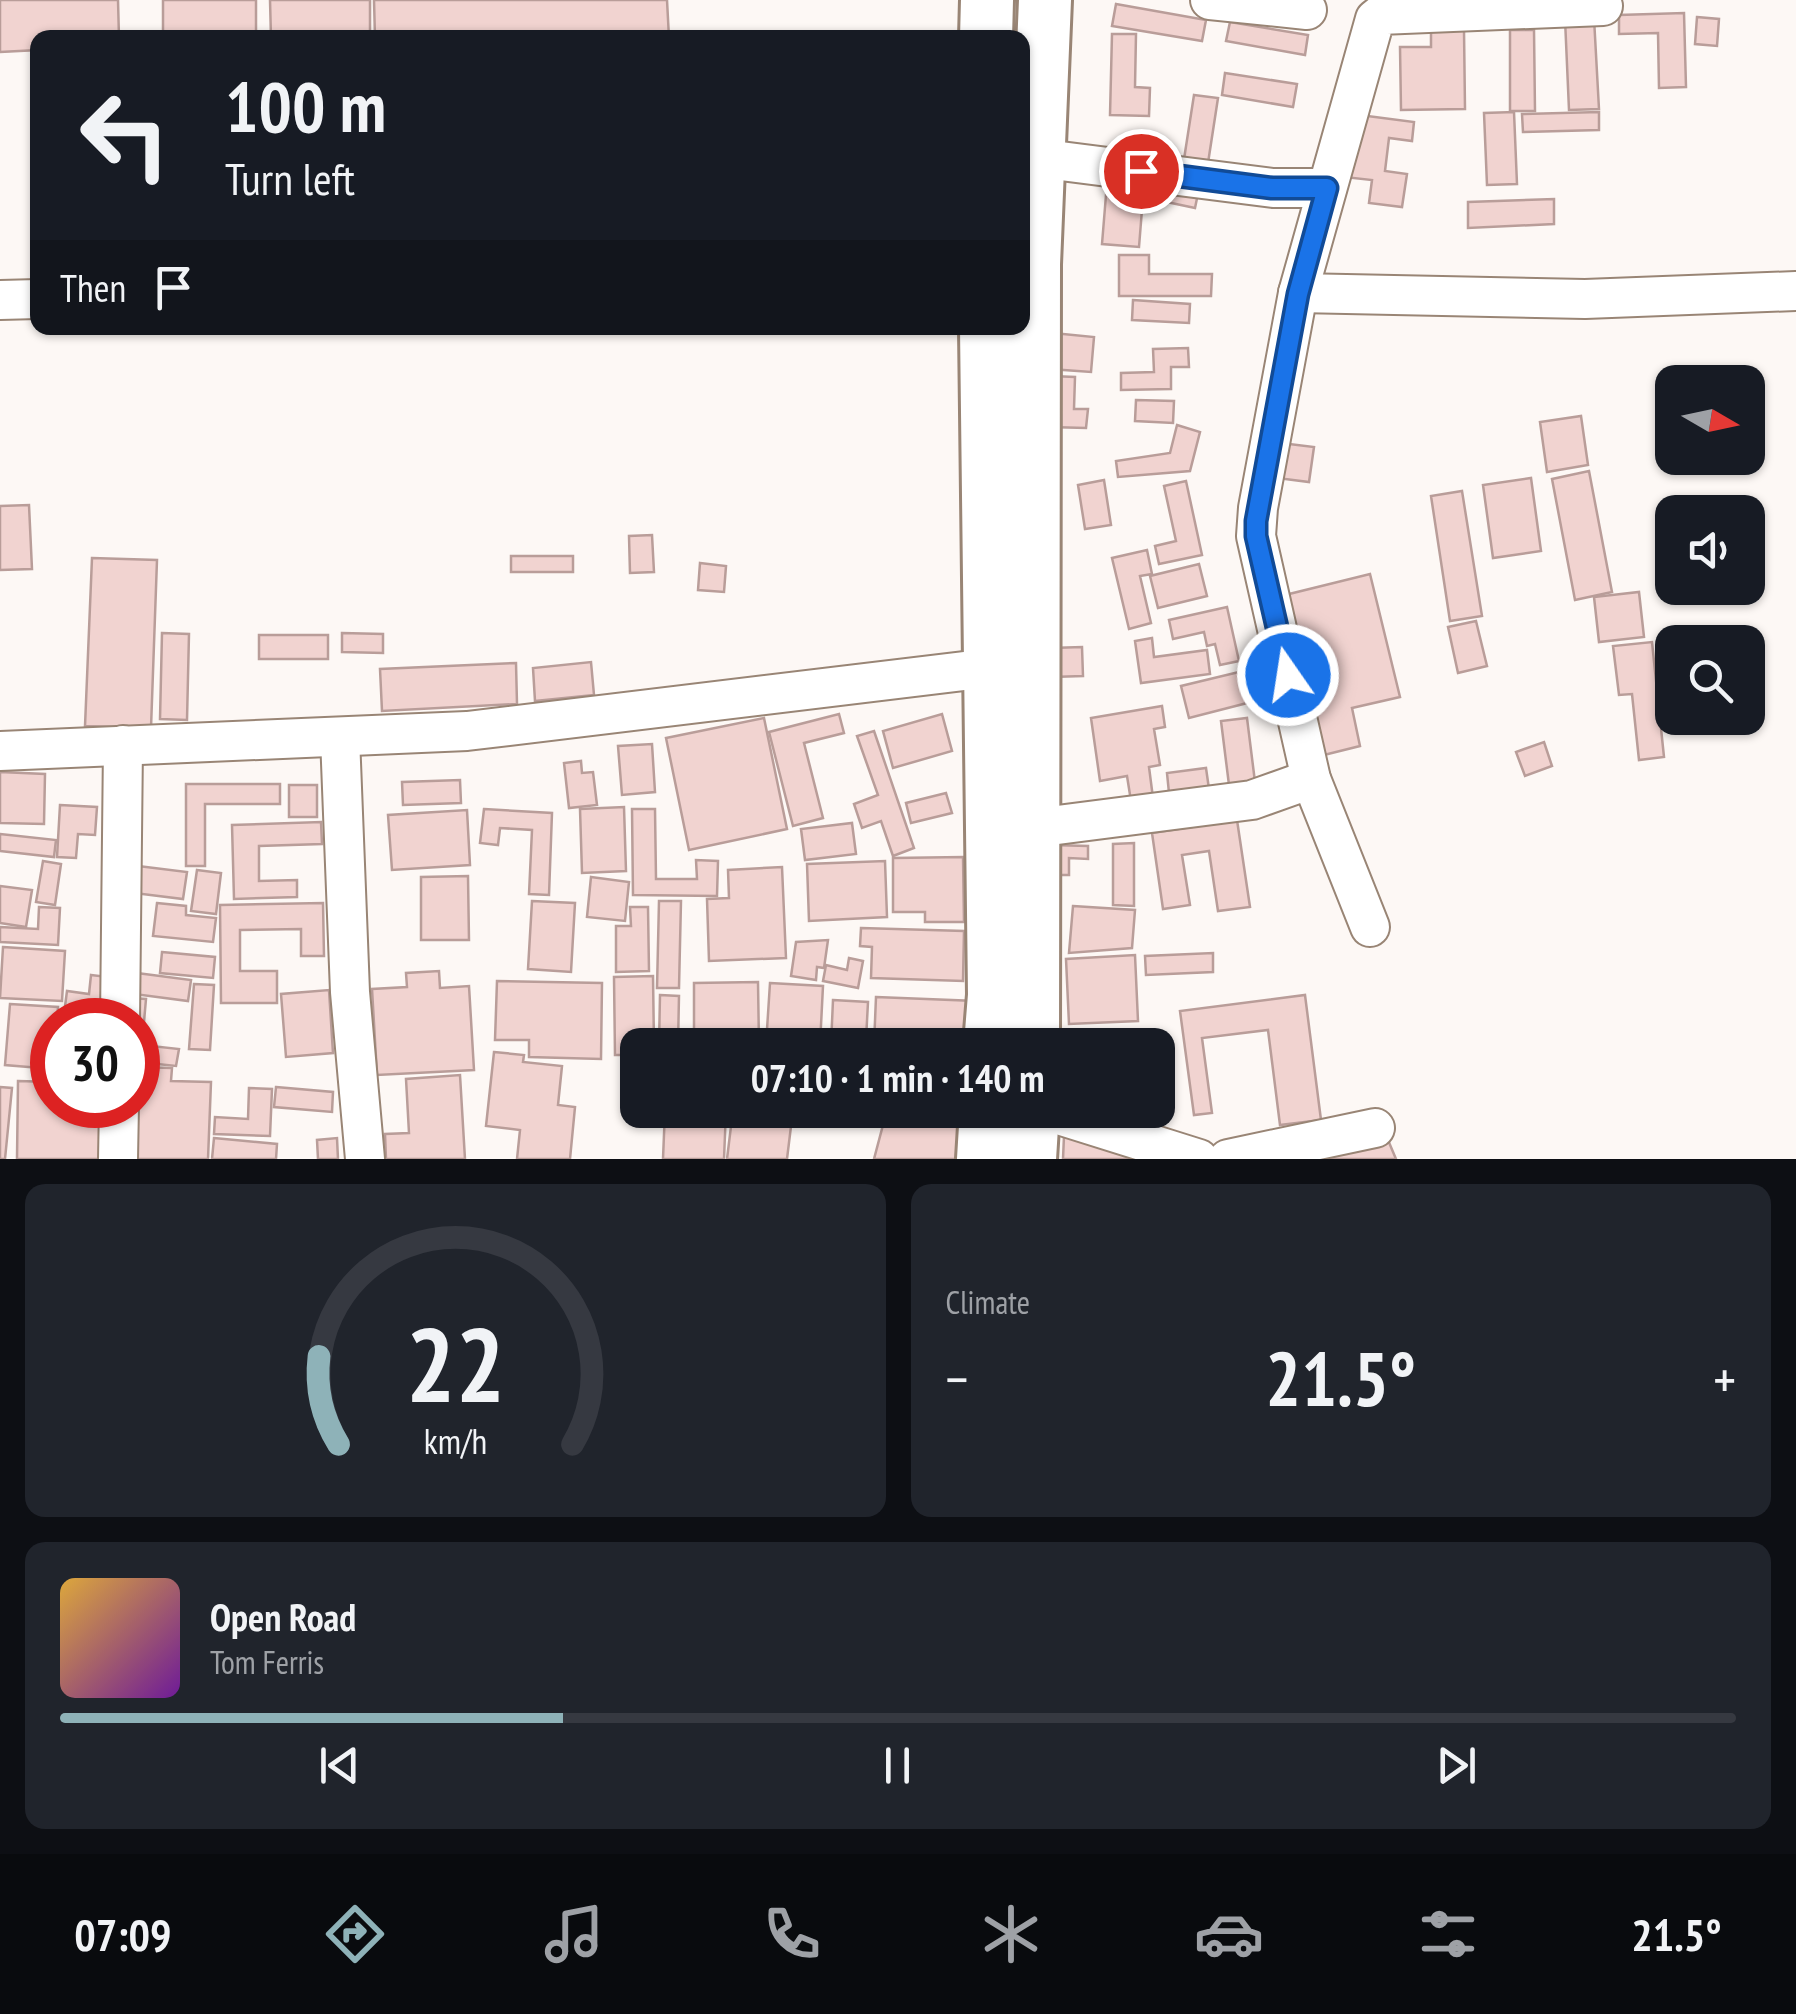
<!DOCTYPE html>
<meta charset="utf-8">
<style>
body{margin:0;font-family:"PT Sans Narrow",sans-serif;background:#20242c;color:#f1f3f6;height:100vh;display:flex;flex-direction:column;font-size:38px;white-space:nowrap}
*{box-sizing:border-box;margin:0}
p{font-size:32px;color:#9ea1a6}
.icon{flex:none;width:55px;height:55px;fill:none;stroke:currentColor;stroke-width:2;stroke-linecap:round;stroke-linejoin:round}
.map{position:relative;height:1159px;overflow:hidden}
.panel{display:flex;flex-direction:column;gap:25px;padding:25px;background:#0d0f14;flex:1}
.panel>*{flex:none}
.top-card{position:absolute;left:30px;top:30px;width:1000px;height:305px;border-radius:20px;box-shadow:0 2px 8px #0004;background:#171b24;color:#f1f3f6;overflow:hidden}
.needle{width:65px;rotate:99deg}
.fabs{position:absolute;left:1655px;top:365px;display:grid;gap:20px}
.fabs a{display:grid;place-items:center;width:110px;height:110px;border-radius:20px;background:#171b24;box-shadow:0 2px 8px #0004;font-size:50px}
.speed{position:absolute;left:30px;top:998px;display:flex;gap:20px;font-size:50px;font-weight:700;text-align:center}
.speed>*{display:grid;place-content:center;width:130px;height:130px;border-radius:50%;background:#171b24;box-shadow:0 2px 8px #0004;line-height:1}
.speed .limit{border:15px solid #d22;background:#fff;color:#111}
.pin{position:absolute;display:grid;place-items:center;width:85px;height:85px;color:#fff;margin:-42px;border:5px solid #fff;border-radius:50%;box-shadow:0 2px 10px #0007}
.me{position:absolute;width:110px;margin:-55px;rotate:347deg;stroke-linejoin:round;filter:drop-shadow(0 0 8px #0008)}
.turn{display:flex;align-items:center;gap:35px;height:210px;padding:0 30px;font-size:45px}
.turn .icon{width:130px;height:130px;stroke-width:2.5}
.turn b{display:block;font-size:70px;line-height:85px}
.then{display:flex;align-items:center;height:95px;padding:0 30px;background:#0003;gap:20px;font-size:38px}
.big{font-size:75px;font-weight:600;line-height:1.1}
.panel .card{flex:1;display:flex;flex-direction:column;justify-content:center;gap:15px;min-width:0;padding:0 35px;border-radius:20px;background:#20242c}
.panel .dial{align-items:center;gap:0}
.dial svg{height:260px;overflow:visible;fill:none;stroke:#363941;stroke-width:7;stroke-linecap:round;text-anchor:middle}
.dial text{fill:#f1f3f6;stroke:none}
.song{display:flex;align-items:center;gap:30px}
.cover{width:120px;height:120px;border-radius:15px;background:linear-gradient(135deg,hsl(40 70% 55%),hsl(280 70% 35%))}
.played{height:10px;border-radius:5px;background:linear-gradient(90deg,#8eb2b8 30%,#363941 30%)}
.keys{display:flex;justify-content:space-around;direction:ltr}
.heat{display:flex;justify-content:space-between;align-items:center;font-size:55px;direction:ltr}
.panel .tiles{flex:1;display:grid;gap:25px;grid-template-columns:1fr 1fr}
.card:last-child{grid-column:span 2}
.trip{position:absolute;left:620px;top:1028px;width:555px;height:100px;border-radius:20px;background:#171b24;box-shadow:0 2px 8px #0004;font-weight:600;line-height:100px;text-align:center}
.dock{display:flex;height:160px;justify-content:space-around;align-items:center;background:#090b0e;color:#9ea1a6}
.dock .icon{width:70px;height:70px}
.dock .current{color:#8eb2b8}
.dock b{font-size:45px;color:#f1f3f6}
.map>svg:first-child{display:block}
.building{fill:#f1d3d0;stroke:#b99d99;stroke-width:2.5}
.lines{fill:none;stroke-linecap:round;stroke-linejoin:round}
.street-casing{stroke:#998575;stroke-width:42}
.secondary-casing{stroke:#998575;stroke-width:58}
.street{stroke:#fff;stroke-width:38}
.secondary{stroke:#fff;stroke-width:52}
.route-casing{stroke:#114b97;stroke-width:25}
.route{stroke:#1a73e8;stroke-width:18}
</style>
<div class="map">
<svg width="1796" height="1159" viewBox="0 0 1796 1159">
<rect width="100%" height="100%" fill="#fdf8f5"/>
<g class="building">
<polygon points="0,0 118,0 119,38 38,38 38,50 0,52"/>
<rect x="163" y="0" width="93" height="38"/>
<polygon points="270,0 370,0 370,38 271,38"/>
<polygon points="374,0 667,0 669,38 375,38"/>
<polygon points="1116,4 1206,20 1202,41 1112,26"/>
<polygon points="1684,13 1686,87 1659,88 1658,33 1619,34 1619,15"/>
<polygon points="1697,17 1719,19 1717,46 1695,44"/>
<polygon points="1594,18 1599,109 1569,110 1565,19"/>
<polygon points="1230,22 1308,35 1305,55 1226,41"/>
<polygon points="1464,30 1465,109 1401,110 1400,47 1431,47 1431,31"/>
<polygon points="1510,30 1534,30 1535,111 1510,111"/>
<polygon points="1112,34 1136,34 1135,87 1150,88 1149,116 1110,115"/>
<polygon points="1225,73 1297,84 1293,107 1222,95"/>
<polygon points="1194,95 1218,98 1206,176 1182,172"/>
<polygon points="1514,112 1517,184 1487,185 1484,113"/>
<polygon points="1599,112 1599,130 1523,132 1522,114"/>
<polygon points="1352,114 1414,122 1412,141 1389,138 1385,171 1407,174 1402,207 1369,203 1372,180 1344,177"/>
<polygon points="1167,177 1200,184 1195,208 1162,201"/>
<polygon points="1106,195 1143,197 1139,247 1102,244"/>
<polygon points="1554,199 1554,224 1468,228 1468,202"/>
<polygon points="1119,255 1149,255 1149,274 1212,274 1211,296 1119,296"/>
<polygon points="1133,300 1190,304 1189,323 1132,320"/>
<polygon points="1053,333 1094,337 1091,372 1050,369"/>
<polygon points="1188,348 1189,367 1171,367 1171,389 1121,390 1121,373 1154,372 1153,349"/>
<polygon points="1051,376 1075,377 1074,409 1088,409 1086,428 1049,427"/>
<polygon points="1136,400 1174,401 1173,423 1135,421"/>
<polygon points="1581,416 1588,465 1547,472 1540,422"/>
<polygon points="1177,425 1200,432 1190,471 1118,477 1116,461 1170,453"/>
<polygon points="1281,443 1314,447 1309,482 1277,478"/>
<polygon points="1589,471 1612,592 1575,600 1552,479"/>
<polygon points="1531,478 1541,551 1493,558 1483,485"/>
<polygon points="1104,480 1111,525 1085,529 1078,485"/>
<polygon points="1186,481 1202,555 1159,564 1155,546 1176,541 1164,486"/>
<polygon points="1462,491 1482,616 1450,621 1431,496"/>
<polygon points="29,505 32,569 0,570 0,506"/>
<polygon points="652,535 654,572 630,573 629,536"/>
<polygon points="1147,550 1152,574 1140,576 1151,623 1129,629 1112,558"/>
<rect x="511" y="556" width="62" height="16"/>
<polygon points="92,558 157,560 151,728 85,726"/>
<polygon points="700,563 726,566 724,592 698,590"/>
<polygon points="1199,564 1207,596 1158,608 1150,576"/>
<polygon points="1370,574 1400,697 1352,708 1360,746 1316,757 1277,597"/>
<polygon points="1639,592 1644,637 1599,642 1594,597"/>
<polygon points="1227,607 1239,661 1220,665 1215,644 1207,646 1204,632 1173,639 1169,620"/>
<polygon points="1476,621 1487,666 1458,673 1448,627"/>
<polygon points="162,633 189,634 187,720 160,719"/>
<polygon points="342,633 383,634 383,653 342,652"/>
<rect x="259" y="635" width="69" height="24"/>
<polygon points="1152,638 1154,657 1207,650 1210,674 1141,683 1135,641"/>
<polygon points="1652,642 1664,757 1639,760 1632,694 1619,695 1613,646"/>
<polygon points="1082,647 1083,676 1052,677 1051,648"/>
<polygon points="591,662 594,695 535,701 533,668"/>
<polygon points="516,663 517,704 382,711 380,669"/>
<polygon points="1243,671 1251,702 1189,718 1181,686"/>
<polygon points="1162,706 1165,727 1154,729 1160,765 1149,767 1153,798 1131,801 1127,776 1100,781 1091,718"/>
<polygon points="839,714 844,733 804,743 823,818 793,826 769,732"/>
<polygon points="942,714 952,751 893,768 883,731"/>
<polygon points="764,718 787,829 689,850 666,738"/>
<polygon points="1247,718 1255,782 1229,785 1221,721"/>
<polygon points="874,731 914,848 893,856 881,821 862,828 854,804 878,795 857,736"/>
<polygon points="1544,742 1552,766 1525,776 1516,752"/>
<polygon points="652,744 655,792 622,795 618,746"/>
<polygon points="581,761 582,773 593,772 597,805 569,808 564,763"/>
<polygon points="1206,768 1209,789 1169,793 1167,773"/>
<polygon points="0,772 45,774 44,824 0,823"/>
<polygon points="460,780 461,803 403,805 402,782"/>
<polygon points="186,784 280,784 280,804 205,804 205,866 186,866"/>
<rect x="289" y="785" width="28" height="32"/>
<polygon points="946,793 952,813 911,823 906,803"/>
<polygon points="60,805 97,807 95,835 78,834 76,858 57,857"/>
<polygon points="624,807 626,871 582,873 580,809"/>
<polygon points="484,809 552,813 549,895 529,894 532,830 500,828 498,845 480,843"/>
<polygon points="632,809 655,809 656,879 697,879 696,860 718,861 717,896 633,895"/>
<polygon points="467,810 470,865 392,870 388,815"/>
<polygon points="1237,820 1250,907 1218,911 1209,851 1182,855 1190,905 1163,909 1152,833"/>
<polygon points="321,822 322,844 259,846 259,881 297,880 297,897 234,899 232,825"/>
<polygon points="852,823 856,854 805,860 801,829"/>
<polygon points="0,834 56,840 54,857 0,851"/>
<polygon points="1134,843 1134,906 1113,905 1113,844"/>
<polygon points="1051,845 1088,846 1088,859 1069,858 1069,875 1049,875"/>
<polygon points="963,857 964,922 925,922 925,912 893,912 893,858"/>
<polygon points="43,861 61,864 55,905 36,902"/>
<polygon points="885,861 887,917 809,921 807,864"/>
<polygon points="130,865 187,872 183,899 126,892"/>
<polygon points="782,867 786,958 709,961 707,899 729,898 728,870"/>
<polygon points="197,870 221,873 216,914 191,911"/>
<polygon points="468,876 469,940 421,940 421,877"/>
<polygon points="591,877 629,882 625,921 587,917"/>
<polygon points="0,886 32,890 26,927 0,923"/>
<polygon points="532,901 575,903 571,972 528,969"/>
<polygon points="659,901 681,901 679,988 657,988"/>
<polygon points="157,903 186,906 186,915 216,918 213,942 153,936"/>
<polygon points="323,903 324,956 301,956 301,929 240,930 240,971 277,971 277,1003 221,1003 220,905"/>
<polygon points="1073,906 1135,910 1132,948 1069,953"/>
<polygon points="39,907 60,908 58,945 0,942 0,927 38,929"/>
<polygon points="630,907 648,907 649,971 616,972 616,926 631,926"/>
<polygon points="861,928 964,931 963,981 871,978 872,947 860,946"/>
<polygon points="828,940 824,968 817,967 816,980 791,976 796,942"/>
<polygon points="3,947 65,951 62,1001 0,998"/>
<polygon points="162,952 215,957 213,978 160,973"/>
<polygon points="1213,953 1213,972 1146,975 1145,956"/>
<polygon points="1135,955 1138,1021 1069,1024 1066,959"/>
<polygon points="849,958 863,961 858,988 823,981 826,965 847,970"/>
<polygon points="439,971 440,988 469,986 474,1070 377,1075 372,989 407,987 406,973"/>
<polygon points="137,973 191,980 188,1001 134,994"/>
<polygon points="91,975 108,977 104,1019 64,1014 67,991 89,994"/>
<polygon points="653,976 654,1045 638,1045 638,1055 615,1055 614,977"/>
<polygon points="497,981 602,983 601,1059 529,1057 529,1040 495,1040"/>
<polygon points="758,982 759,1045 694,1045 694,983"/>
<polygon points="770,983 823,986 820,1045 766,1045"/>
<polygon points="194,984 214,985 210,1050 189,1049"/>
<polygon points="329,990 333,1053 286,1057 281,994"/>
<polygon points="660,995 679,996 678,1045 659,1045"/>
<polygon points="1305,995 1321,1120 1280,1125 1268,1030 1202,1038 1212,1113 1194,1115 1180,1011"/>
<polygon points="876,997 976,1001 974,1045 874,1045"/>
<polygon points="130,998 146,999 142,1045 179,1049 176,1066 138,1062 138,1020"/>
<polygon points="833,1000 868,1002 866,1040 858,1039 858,1045 831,1045"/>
<polygon points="10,1004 58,1007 57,1020 52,1020 52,1069 5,1065"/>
<polygon points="494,1052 524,1055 523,1062 562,1066 558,1105 575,1107 570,1159 517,1159 520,1130 486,1126"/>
<polygon points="138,1067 172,1068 171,1081 211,1082 208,1159 123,1159 138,1105"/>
<polygon points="460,1075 465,1159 386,1159 385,1134 409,1133 406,1079"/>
<polygon points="18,1081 52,1082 52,1105 104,1105 103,1159 17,1159"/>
<polygon points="0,1087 12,1088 5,1159 0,1159"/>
<polygon points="276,1087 333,1092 332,1112 274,1107"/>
<polygon points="249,1088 272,1089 270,1136 214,1134 215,1117 248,1119"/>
<polygon points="665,1110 726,1110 724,1159 663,1159"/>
<polygon points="733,1110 793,1110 787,1159 727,1159"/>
<polygon points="887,1110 953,1110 979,1117 968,1159 874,1159"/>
<polygon points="1064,1136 1138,1159 1063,1159"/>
<polygon points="214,1138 277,1144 276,1159 212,1159"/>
<polygon points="337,1138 338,1159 318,1159 317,1140"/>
<polygon points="1388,1140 1396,1159 1306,1159"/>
</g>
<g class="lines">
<g class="street-casing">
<g id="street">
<polyline points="1210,0 1307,10"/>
<polyline points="1037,158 1273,188 1327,188"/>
<polyline points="1298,293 1585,299 1796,291"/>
<polyline points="0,300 38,299"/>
<polyline points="340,737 350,992 365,1159"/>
<polyline points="0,751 467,731 989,668"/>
<polyline points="1034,828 1252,800 1311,779"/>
<polyline points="1370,927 1311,779 1256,536 1258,508 1298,293 1375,19 1380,15 1603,6"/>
<polyline points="120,1020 123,745"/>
<polyline points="1043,1110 1199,1159"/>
<polyline points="118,1159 119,1105"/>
<polyline points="1228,1159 1375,1128"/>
</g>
</g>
<g class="secondary-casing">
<g id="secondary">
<polyline points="986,38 987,0"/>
<polyline points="986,328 994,995 990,1045"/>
<polyline points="1033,1045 1034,264 1045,0"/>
<polyline points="983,1159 986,1110"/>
<polyline points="1030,1159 1033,1110"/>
</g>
</g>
<use href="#street" class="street"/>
<use href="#secondary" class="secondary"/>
</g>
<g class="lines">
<g class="route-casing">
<polyline id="route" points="1141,171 1272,188 1327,188 1298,294 1256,521 1256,536 1288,675"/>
</g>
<use href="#route" class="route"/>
</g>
</svg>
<div class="fabs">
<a><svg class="needle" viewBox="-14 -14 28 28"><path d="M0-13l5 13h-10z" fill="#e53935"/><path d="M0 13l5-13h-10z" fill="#9ea1a6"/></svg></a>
<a><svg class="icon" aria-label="sound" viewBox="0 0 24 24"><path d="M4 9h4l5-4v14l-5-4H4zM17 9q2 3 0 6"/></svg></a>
<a><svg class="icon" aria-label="search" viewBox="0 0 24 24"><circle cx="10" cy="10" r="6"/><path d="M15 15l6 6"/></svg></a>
</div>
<div class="speed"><div class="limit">30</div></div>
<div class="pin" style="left:1141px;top:171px;background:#d93025"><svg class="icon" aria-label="arrive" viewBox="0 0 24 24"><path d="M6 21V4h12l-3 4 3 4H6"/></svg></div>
<svg class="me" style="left:1288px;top:675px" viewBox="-20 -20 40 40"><circle r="17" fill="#1a73e8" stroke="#fff" stroke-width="3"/><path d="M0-11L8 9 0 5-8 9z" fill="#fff"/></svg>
<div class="trip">07:10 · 1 min · 140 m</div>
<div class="top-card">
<div class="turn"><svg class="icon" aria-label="left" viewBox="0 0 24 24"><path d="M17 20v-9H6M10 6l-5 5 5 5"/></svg><div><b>100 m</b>Turn left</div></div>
<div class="then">Then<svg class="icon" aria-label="arrive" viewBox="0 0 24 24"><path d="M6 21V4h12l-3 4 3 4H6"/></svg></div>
</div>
</div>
<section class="panel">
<div class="tiles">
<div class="card dial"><svg viewBox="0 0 100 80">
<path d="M14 69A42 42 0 1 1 86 69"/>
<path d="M14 69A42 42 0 0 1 8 42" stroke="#8eb2b8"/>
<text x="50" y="56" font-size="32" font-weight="700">22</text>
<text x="50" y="72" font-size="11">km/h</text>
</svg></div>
<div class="card"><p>Climate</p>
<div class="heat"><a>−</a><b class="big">21.5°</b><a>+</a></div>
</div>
<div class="card">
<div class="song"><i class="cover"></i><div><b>Open Road</b><p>Tom Ferris</p></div></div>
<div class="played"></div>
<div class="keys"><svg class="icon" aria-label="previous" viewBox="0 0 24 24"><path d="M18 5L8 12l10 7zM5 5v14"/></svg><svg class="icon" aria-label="pause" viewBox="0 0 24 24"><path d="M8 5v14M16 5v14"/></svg><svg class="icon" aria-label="next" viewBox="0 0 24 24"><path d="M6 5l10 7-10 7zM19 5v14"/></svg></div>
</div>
</div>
</section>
<nav class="dock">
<b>07:09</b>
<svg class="icon current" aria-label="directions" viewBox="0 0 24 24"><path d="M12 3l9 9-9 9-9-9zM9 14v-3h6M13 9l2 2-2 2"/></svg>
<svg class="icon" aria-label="music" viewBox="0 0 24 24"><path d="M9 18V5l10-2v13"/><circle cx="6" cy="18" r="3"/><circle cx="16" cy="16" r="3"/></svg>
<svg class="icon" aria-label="phone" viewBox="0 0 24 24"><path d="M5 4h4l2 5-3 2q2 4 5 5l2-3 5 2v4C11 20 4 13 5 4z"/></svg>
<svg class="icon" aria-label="climate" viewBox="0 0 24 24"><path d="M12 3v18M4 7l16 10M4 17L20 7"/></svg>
<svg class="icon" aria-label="car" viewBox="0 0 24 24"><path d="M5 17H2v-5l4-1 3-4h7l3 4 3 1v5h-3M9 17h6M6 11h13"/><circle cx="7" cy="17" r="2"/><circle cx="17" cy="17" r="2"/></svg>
<svg class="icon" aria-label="filters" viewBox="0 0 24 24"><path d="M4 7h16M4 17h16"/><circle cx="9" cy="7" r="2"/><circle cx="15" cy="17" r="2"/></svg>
<b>21.5°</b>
</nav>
